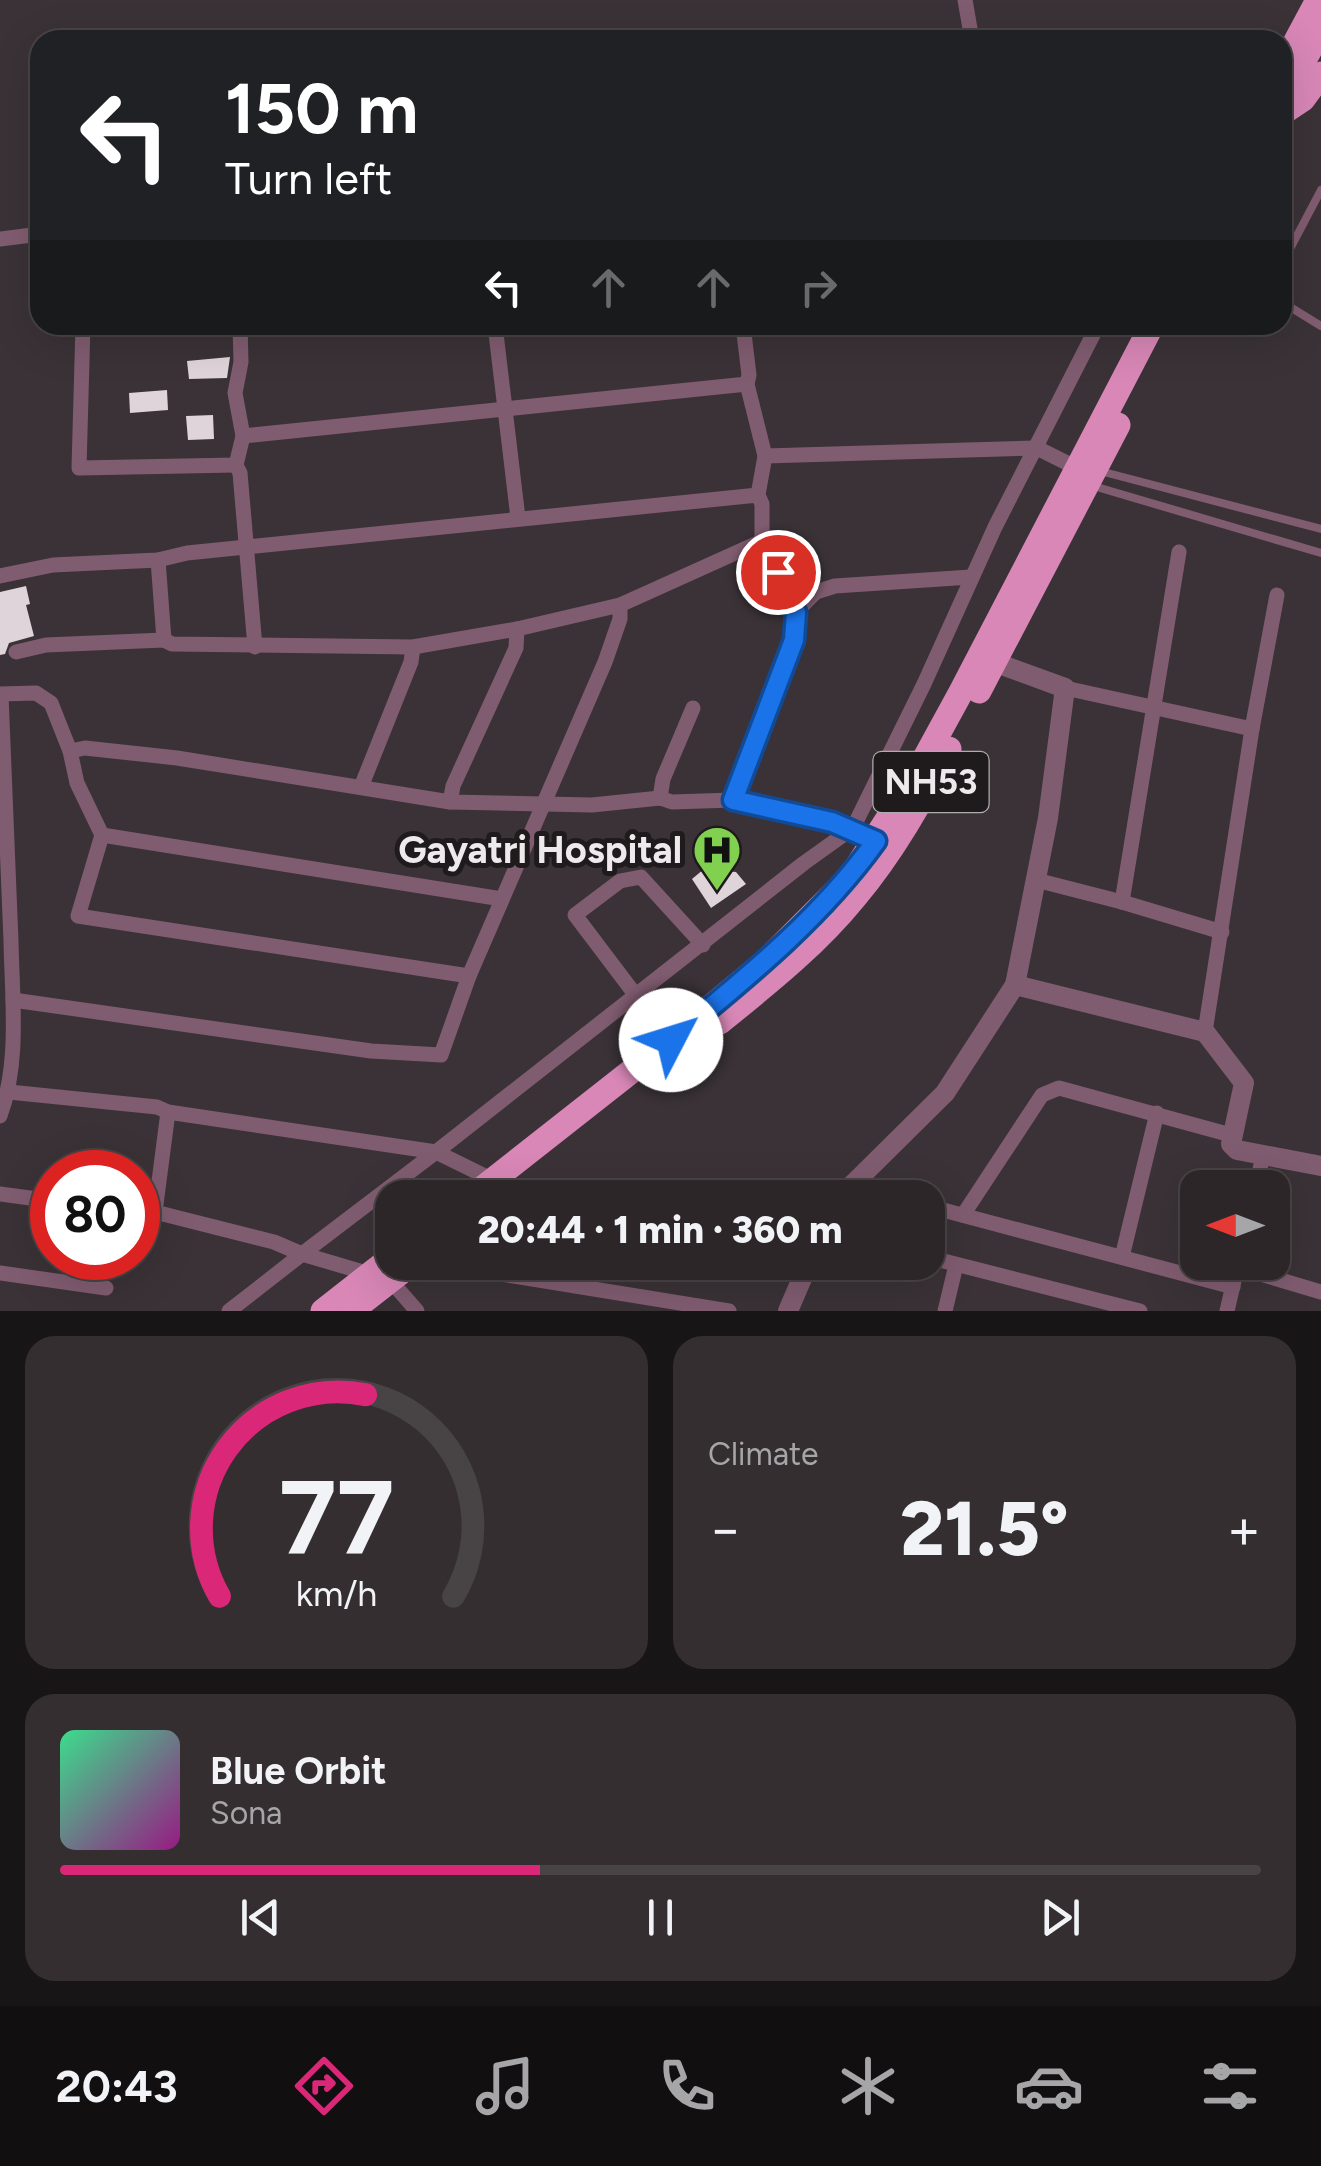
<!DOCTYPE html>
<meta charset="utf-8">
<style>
body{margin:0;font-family:Figtree,sans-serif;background:#342e30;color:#f1f3f6;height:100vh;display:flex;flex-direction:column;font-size:38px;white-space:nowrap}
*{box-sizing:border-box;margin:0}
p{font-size:32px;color:#a6a5a8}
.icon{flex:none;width:55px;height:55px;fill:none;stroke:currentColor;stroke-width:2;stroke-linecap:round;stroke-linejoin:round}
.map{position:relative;height:1311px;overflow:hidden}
.drawer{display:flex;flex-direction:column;gap:25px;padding:25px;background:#181516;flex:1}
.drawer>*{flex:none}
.hud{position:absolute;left:30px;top:30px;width:1262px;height:305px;border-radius:30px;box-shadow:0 10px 40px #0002,0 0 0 2px #484345;background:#202124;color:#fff;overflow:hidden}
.needle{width:65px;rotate:270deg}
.tools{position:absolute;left:1180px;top:1170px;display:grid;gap:20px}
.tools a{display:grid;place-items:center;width:110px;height:110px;border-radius:20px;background:#2c2628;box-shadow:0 10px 40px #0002,0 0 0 2px #484345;font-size:50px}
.speed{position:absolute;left:30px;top:1150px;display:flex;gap:20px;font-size:50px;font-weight:700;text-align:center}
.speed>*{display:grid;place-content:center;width:130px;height:130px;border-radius:50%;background:#2c2628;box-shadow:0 10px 40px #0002,0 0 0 2px #484345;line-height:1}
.speed .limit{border:15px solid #d22;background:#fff;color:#111}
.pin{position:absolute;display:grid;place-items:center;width:85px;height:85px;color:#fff;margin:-42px;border:5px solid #fff;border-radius:50%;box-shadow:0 2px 10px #0007}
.me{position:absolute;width:110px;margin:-55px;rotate:50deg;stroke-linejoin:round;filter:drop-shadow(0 0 8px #0008)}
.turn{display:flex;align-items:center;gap:35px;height:210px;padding:0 30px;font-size:45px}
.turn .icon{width:130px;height:130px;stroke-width:2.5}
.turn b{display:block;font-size:70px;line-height:85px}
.lanes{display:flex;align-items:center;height:95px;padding:0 30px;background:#0003;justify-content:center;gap:50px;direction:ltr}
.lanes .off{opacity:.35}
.big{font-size:75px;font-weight:800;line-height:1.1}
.drawer .card{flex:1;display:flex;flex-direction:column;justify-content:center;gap:15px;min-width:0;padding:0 35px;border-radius:30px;background:#342e30}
.drawer .dial{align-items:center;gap:0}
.dial svg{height:260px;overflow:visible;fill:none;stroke:#484345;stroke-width:7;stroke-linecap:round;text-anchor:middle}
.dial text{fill:#f1f3f6;stroke:none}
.song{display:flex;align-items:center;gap:30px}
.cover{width:120px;height:120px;border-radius:15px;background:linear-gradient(135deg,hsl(150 70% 55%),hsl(310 70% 35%))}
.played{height:10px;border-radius:5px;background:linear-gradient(90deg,#db2777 40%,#484345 40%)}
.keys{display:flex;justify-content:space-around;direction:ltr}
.heat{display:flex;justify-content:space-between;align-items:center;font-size:55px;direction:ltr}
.drawer .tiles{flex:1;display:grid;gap:25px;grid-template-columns:1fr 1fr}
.card:last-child{grid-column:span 2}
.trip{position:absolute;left:375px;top:1180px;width:570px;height:100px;border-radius:30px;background:#2c2628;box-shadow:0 10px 40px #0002,0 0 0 2px #484345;font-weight:800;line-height:100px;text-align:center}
.menu{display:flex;height:160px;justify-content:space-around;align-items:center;background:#120f10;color:#a6a5a8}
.menu .icon{width:70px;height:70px}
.menu .selected{color:#db2777}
.menu b{font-size:45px;color:#f1f3f6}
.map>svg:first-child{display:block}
.building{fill:#dfd4d9}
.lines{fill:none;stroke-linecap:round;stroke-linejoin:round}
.service{stroke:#805c70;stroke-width:8}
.minor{stroke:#805c70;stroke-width:15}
.tertiary{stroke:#805c70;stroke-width:20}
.trunk{stroke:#d887b6;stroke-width:25}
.route-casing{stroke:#114b97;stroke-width:25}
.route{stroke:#1a73e8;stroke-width:18}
.labels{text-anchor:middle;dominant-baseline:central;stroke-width:10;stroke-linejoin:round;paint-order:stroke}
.shield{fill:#1f1b1d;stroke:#b0abae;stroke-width:2.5}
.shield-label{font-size:35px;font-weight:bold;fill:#eee9ec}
.poi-label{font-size:38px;font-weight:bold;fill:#eee9ec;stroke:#1f1b1d;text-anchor:end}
</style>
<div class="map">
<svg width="1321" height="1311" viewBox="0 0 1321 1311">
<rect width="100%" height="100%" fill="#3a3236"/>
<g class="building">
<polygon points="230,357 227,378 189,379 187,361"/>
<polygon points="167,390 168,410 130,413 129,393"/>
<polygon points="213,415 214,439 188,440 186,416"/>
<polygon points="26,586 30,604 26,605 34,636 9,643 5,654 0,655 0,592"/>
<polygon points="704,869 736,872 746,884 711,908 692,879"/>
</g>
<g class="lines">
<g class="service">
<polyline points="1282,264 1321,190"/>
<polyline points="1282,302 1321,326"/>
<polyline points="1100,471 1321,529"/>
<polyline points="1090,485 1321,553"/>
</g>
<g class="minor">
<polyline points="965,0 972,40"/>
<polyline points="0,239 40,234"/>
<polyline points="83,325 79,468 236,465"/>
<polyline points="240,325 241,362 235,393 243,436 236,465 240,473 255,647"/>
<polyline points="495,325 518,518"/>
<polyline points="243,436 747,384"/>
<polyline points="765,456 1037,448 1067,463 1082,464"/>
<polyline points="158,560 164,640"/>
<polyline points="0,576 53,565 158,560 187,553 758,495"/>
<polyline points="796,612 816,592 835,586 971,577"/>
<polyline points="16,652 46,645 164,640 172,644 413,647 517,629 620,605 762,541"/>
<polyline points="1065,688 1252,729 1205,1032"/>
<polyline points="0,694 36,693 51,703 70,751 77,783 102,835 78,916 469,976"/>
<polyline points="1252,729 1277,595"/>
<polyline points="70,751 85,748 177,758 450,802 592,805 660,798 672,802 733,800 856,830"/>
<polyline points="361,787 411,662 413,647"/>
<polyline points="660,798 663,779 693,708"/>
<polyline points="733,800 794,640 796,612 790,605 762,541 762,504 758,495 765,456 747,384 749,375 743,325"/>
<polyline points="450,802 453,786 516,648 517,629"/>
<polyline points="102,835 502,899"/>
<polyline points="1036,880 1122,902 1222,932"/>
<polyline points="1122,902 1179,552"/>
<polyline points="637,997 575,915 620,881 641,877 703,945"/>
<polyline points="13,1000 371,1051 441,1055 469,976 605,662 620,619 620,605"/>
<polyline points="9,1092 157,1107 168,1112 436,1152 804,863 853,828 924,684 995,527 1098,325"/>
<path d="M0,1116C20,1062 12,998 11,941C8,859 5,777 1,695"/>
<polyline points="852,1185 897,1198"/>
<polyline points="1256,1188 1263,1155"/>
<polyline points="0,1194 52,1201"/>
<polyline points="928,1206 1233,1287"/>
<polyline points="155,1212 168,1112"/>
<polyline points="138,1213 155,1212 274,1242 302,1254 229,1311"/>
<polyline points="963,1215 1042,1095 1059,1088 1231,1135"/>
<polyline points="302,1254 436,1152 493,1180"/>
<polyline points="302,1254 390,1280 417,1311"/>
<polyline points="928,1257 1140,1311"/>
<polyline points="1122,1257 1157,1113"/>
<polyline points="458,1262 470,1269 729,1311"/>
<polyline points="1237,1267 1321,1292"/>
<polyline points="0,1273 106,1288"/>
<polyline points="945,1311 956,1265"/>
<polyline points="1227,1311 1234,1281"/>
</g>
<g class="tertiary">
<polyline points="1015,985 1205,1032 1244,1083 1231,1144 1237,1150 1321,1166"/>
<polyline points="844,1198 852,1185 945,1093 1015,985 1048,818 1065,688 994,662"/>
<polyline points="788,1311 809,1262"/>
</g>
<g class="trunk">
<polyline points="1294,45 1318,0"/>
<polyline points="1282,101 1321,29"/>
<polyline points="1282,113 1303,99 1321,74"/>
<polyline points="979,691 1118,425"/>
<path d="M720,1022C768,983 816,945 855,897C893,852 921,801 949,749"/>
<polyline points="470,1198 671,1040 767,960 851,876 914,778 961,692 1152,325"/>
<polyline points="323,1311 392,1257"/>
<polyline points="351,1311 414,1262"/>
</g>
</g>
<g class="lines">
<g class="route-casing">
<path id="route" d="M671,1040C745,979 820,919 876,841L832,822L733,800L794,640L796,612L790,605L778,572"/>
</g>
<use href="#route" class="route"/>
</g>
<defs>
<g id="hospital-pin" transform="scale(2.5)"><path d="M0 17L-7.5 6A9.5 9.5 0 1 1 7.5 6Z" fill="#81d050" stroke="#1f1b1d"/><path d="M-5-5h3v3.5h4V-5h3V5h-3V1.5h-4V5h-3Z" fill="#111"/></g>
</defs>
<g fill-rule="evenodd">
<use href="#hospital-pin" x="717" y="850"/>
</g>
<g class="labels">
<rect class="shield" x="873.5" y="752" width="115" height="60" rx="8"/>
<g class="shield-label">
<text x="931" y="782">NH53</text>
</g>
<g class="poi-label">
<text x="682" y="850">Gayatri Hospital</text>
</g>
</g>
</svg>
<div class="tools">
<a><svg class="needle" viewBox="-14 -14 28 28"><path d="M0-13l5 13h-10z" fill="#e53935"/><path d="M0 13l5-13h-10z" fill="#a6a5a8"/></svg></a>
</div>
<div class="speed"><div class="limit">80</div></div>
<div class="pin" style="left:778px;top:572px;background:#d93025"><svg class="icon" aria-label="arrive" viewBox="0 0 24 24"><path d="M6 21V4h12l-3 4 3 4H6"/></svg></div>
<svg class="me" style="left:671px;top:1040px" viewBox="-20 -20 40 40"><circle r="19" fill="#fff"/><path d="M0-13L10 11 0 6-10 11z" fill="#1a73e8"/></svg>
<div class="trip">20:44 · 1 min · 360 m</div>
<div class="hud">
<div class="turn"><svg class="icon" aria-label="left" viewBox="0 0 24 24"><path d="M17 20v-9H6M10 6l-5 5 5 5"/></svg><div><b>150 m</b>Turn left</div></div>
<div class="lanes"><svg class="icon" aria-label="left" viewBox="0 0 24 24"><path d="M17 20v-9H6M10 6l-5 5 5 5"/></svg><svg class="icon off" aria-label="ahead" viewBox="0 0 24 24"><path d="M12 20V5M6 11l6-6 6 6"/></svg><svg class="icon off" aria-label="ahead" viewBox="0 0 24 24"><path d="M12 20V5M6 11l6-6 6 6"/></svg><svg class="icon off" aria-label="right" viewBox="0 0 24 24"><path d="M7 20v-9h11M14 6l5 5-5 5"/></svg></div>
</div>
</div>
<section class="drawer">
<div class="tiles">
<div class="card dial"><svg viewBox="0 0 100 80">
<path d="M14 69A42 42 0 1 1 86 69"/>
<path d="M14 69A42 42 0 0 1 59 7" stroke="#db2777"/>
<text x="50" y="56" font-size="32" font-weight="700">77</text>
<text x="50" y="72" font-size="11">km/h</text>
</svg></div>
<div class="card"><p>Climate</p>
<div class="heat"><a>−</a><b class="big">21.5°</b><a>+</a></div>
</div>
<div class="card">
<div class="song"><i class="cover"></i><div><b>Blue Orbit</b><p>Sona</p></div></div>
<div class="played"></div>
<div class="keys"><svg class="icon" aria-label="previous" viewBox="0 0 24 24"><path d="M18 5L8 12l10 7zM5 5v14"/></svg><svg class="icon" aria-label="pause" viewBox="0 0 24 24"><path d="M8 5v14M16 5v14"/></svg><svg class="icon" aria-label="next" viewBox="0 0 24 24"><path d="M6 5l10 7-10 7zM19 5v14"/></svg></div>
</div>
</div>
</section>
<nav class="menu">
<b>20:43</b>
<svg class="icon selected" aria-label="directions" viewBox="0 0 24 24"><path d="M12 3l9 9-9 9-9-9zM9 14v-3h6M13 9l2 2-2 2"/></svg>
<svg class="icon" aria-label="music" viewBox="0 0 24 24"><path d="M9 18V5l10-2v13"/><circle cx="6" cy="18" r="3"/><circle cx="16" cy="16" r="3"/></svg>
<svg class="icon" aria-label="phone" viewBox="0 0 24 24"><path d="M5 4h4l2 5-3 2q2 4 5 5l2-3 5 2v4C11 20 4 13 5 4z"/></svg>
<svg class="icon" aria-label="climate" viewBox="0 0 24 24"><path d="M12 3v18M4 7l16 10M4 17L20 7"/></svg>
<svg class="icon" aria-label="car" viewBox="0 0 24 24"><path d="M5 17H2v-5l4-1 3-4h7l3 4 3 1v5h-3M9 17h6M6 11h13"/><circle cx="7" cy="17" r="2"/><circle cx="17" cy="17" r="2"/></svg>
<svg class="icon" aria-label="filters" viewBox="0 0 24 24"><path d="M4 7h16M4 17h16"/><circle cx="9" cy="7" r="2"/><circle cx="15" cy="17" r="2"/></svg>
</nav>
